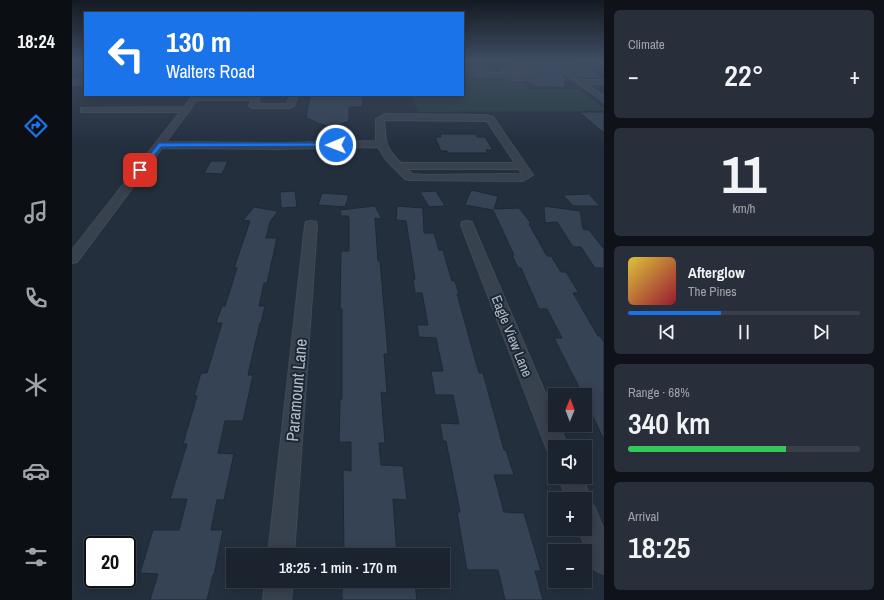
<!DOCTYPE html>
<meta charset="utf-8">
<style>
body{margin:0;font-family:"Archivo Narrow",sans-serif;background:#282f3a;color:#f1f3f6;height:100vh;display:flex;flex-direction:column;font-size:15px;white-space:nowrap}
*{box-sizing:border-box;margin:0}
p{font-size:13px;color:#a0a4aa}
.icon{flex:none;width:22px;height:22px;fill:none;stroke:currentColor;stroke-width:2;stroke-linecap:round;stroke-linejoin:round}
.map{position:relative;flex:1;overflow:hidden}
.drawer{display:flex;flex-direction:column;gap:10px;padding:10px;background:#0f1319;width:280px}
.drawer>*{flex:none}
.top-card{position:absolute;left:12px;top:12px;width:380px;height:84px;border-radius:0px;box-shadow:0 2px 10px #0003,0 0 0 1px #39404a;background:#1a73e8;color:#fff;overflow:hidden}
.needle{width:26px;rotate:1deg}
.tools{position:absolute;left:476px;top:388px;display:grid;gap:8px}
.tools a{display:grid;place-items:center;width:44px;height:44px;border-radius:0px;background:#1b232e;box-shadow:0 2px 10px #0003,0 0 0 1px #39404a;font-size:20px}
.speed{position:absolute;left:12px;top:536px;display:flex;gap:8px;font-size:20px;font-weight:700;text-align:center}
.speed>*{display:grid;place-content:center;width:52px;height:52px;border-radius:50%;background:#1b232e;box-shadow:0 2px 10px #0003,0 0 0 1px #39404a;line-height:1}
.speed .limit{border:2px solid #111;border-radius:6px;background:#fff;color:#111}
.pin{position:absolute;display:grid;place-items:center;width:34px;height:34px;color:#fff;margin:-17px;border-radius:8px;box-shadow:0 2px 6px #0006}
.me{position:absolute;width:44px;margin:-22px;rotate:269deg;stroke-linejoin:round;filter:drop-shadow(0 0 3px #0008)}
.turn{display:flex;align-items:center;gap:14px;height:84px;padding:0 16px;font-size:18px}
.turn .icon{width:52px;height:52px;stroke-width:2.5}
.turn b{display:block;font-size:28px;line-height:34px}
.big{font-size:30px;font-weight:600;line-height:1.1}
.drawer .tile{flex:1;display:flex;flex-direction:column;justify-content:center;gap:6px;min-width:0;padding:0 14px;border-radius:6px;background:#282f3a}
.drawer .dial{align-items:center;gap:0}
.dial b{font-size:52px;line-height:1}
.song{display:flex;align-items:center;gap:12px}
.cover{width:48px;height:48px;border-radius:6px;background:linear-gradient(135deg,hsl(50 70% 55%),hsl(350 70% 35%))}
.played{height:4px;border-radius:2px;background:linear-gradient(90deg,#1a73e8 40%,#39404a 40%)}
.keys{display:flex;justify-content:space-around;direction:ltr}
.heat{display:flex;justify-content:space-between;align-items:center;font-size:22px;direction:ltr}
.charge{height:6px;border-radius:3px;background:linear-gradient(90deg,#34c759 68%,#39404a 0)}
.trip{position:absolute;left:154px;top:548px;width:224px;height:40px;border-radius:0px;background:#1b232e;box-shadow:0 2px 10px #0003,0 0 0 1px #39404a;font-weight:600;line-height:40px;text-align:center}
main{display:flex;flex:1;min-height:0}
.dock{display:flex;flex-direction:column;width:72px;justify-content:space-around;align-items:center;background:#0b0e12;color:#a0a4aa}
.dock .icon{width:28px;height:28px}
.dock .on{color:#1a73e8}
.dock b{font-size:18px;color:#f1f3f6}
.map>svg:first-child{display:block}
.green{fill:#263c3f}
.building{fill:#364354;stroke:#1f2835}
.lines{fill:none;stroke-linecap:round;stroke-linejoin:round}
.minor-casing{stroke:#414a57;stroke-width:2}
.minor{fill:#38414e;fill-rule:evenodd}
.route{fill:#1a73e8;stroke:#114b97}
.labels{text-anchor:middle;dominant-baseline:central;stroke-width:4;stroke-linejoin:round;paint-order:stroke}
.street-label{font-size:14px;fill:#b4bcc9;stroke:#1d2633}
.near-street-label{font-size:17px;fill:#b4bcc9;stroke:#1d2633}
</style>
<main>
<nav class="dock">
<b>18:24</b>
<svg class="icon on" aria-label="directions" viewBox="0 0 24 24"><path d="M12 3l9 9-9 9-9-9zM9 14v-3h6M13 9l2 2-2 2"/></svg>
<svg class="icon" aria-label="music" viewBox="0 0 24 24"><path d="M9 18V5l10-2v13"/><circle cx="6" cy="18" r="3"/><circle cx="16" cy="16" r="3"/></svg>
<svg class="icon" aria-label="phone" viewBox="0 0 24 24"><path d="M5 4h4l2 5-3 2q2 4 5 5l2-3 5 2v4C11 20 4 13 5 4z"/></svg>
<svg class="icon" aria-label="climate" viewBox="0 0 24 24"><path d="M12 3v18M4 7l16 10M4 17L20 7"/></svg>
<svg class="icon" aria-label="car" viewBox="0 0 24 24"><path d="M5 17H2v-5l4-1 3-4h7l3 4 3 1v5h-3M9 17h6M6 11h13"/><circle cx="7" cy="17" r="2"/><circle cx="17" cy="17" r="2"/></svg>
<svg class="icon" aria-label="filters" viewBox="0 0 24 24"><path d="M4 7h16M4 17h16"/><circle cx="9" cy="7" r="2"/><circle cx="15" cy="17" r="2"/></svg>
</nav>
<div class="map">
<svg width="532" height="600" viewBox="0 0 532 600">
<rect width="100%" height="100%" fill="#242f3e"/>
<polygon class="green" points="391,63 418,63 433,80 447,80 457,89 507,89 532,108 532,111 346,112 339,95 391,95"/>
<g class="building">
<polygon points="434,61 473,61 495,78 494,78 492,88 461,86 456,82 463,79 463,77 454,70 443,69"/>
<polygon points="482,61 506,61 532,78 508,78"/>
<polygon points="238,95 290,95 291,107 277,107 277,121 259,128 234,118"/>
<polygon points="507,112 532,112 532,133"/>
<polygon points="368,134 404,134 405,137 413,137 421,150 414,150 416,153 376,153 375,151 369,151 363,137 369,137"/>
<polygon points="139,161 156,161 150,174 132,173"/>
<polygon points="399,190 426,196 422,209 447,208 459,223 457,224 475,256 479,256 489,272 494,272 507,293 501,293 526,336 528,336 532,342 532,440 513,400 513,395 511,395 482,338 490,338 475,309 467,309 449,268 446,268 440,255 442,255 421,210 393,205"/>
<polygon points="223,191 225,207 209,208 208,192"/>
<polygon points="364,191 373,206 357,207 348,192"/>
<polygon points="250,193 277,195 273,207 246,205"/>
<polygon points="517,194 528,206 501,206 491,195"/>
<polygon points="303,206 310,219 303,218 306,261 308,261 316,354 312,354 315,393 309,392 313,443 307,443 309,465 331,466 335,500 321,499 325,555 272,555 271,470 279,471 279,442 267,442 268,399 270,399 270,309 268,309 269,251 277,251 277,218 276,216 269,216 268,210"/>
<polygon points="325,206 351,208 352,233 362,233 367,250 371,250 380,281 383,281 387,294 385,294 407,373 411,373 432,450 434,450 442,475 422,475 432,512 452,513 469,571 463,571 471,600 433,600 426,570 395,570 385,512 388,512 374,441 371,441 368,423 387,424 381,395 363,395 359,371 371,371 364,338 347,337 345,325 356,325 350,293 343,293 341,279 343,279 334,221 324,220"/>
<polygon points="472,206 508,211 511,229 517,230 532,249 532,268 523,268 509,247 501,247 485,222 473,223"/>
<polygon points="182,207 206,211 198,222 194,238 205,238 195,283 192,283 187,306 193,306 189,323 188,323 176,375 181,375 171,421 153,421 146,453 162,454 152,500 145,500 139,530 151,530 142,575 141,575 135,600 78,600 86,574 68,573 81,530 107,530 115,499 98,499 115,444 111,444 125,396 122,396 129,373 135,373 150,323 144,323 150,306 153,306 165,268 162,268 178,221 171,220"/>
<polygon points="270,582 343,584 345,600 270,600"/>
</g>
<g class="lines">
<g class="minor-casing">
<g id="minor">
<polygon points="474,61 480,61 508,80 532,80 532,84 514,84 532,96 532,102"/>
<path d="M391,65L404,72L429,73L430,71L432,70L454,71L462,78L459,80H438L433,77L403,76L391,70ZM438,74H450L453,76H440Z"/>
<polygon points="13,79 13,83 0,85 0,81"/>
<path d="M121,95L180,96L187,97L188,99L186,104H215L218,95H226L222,106L218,108H181L177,106L180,100H125L94,142L204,143L304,141V119L313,114L413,115L421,117L461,175L451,181L337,180L333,179L314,160L306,147L204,149L90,148L5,262L0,263V250L108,112H9V108L112,107ZM312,120L415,121L443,163H329C312,147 314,142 312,120ZM335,169H447L450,174L352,175L340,174Z"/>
<polygon points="239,221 244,222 245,225 222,555 196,555 233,225 234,222"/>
<polygon points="395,221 400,222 401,225 483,416 483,425 487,425 496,447 483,447 483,456 477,454 474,447 389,225 390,222"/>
<polygon points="486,477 510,477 519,499 517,504 522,506 532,530 532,574 523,570 506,529 513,529 513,499 495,499"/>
<polygon points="193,581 221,581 219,600 191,600"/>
</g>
</g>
<use href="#minor" class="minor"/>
</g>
<linearGradient id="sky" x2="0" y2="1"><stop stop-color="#141a22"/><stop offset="0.42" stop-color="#3f4d63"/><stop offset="1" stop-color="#3f4d63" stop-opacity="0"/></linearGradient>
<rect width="532" height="145" fill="url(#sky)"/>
<polygon class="route" points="264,143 266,144 266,146 89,147 70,171 65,170 87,143"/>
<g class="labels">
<g class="street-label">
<text transform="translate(440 336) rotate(68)">Eagle View Lane</text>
</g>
<g class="near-street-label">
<text transform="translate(224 390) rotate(-85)">Paramount Lane</text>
</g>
</g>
</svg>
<div class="tools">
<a><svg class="needle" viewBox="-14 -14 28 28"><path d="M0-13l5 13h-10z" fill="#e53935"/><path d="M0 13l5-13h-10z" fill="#a0a4aa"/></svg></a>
<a><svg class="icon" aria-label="sound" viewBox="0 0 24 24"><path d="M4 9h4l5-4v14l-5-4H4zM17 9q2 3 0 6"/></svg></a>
<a>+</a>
<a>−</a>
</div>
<div class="speed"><div class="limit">20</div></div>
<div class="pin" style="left:68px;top:170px;background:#d93025"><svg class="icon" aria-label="arrive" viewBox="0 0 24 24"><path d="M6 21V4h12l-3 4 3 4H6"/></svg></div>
<svg class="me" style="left:264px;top:145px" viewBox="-20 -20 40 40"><circle r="17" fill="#1a73e8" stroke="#fff" stroke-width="3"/><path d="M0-11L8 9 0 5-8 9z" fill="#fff"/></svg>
<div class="trip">18:25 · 1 min · 170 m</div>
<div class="top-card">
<div class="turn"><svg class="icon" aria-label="left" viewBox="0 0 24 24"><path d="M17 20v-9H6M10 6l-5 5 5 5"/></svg><div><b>130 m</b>Walters Road</div></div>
</div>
</div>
<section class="drawer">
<div class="tile"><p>Climate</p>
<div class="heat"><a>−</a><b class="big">22°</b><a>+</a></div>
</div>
<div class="tile dial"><b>11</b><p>km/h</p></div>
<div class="tile">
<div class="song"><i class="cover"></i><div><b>Afterglow</b><p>The Pines</p></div></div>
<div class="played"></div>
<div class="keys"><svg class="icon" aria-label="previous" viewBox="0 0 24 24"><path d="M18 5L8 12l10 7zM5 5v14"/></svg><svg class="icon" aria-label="pause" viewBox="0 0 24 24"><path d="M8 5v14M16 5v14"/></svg><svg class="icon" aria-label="next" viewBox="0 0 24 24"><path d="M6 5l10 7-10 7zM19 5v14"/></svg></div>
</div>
<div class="tile"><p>Range · 68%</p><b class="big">340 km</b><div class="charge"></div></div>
<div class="tile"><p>Arrival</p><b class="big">18:25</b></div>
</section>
</main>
